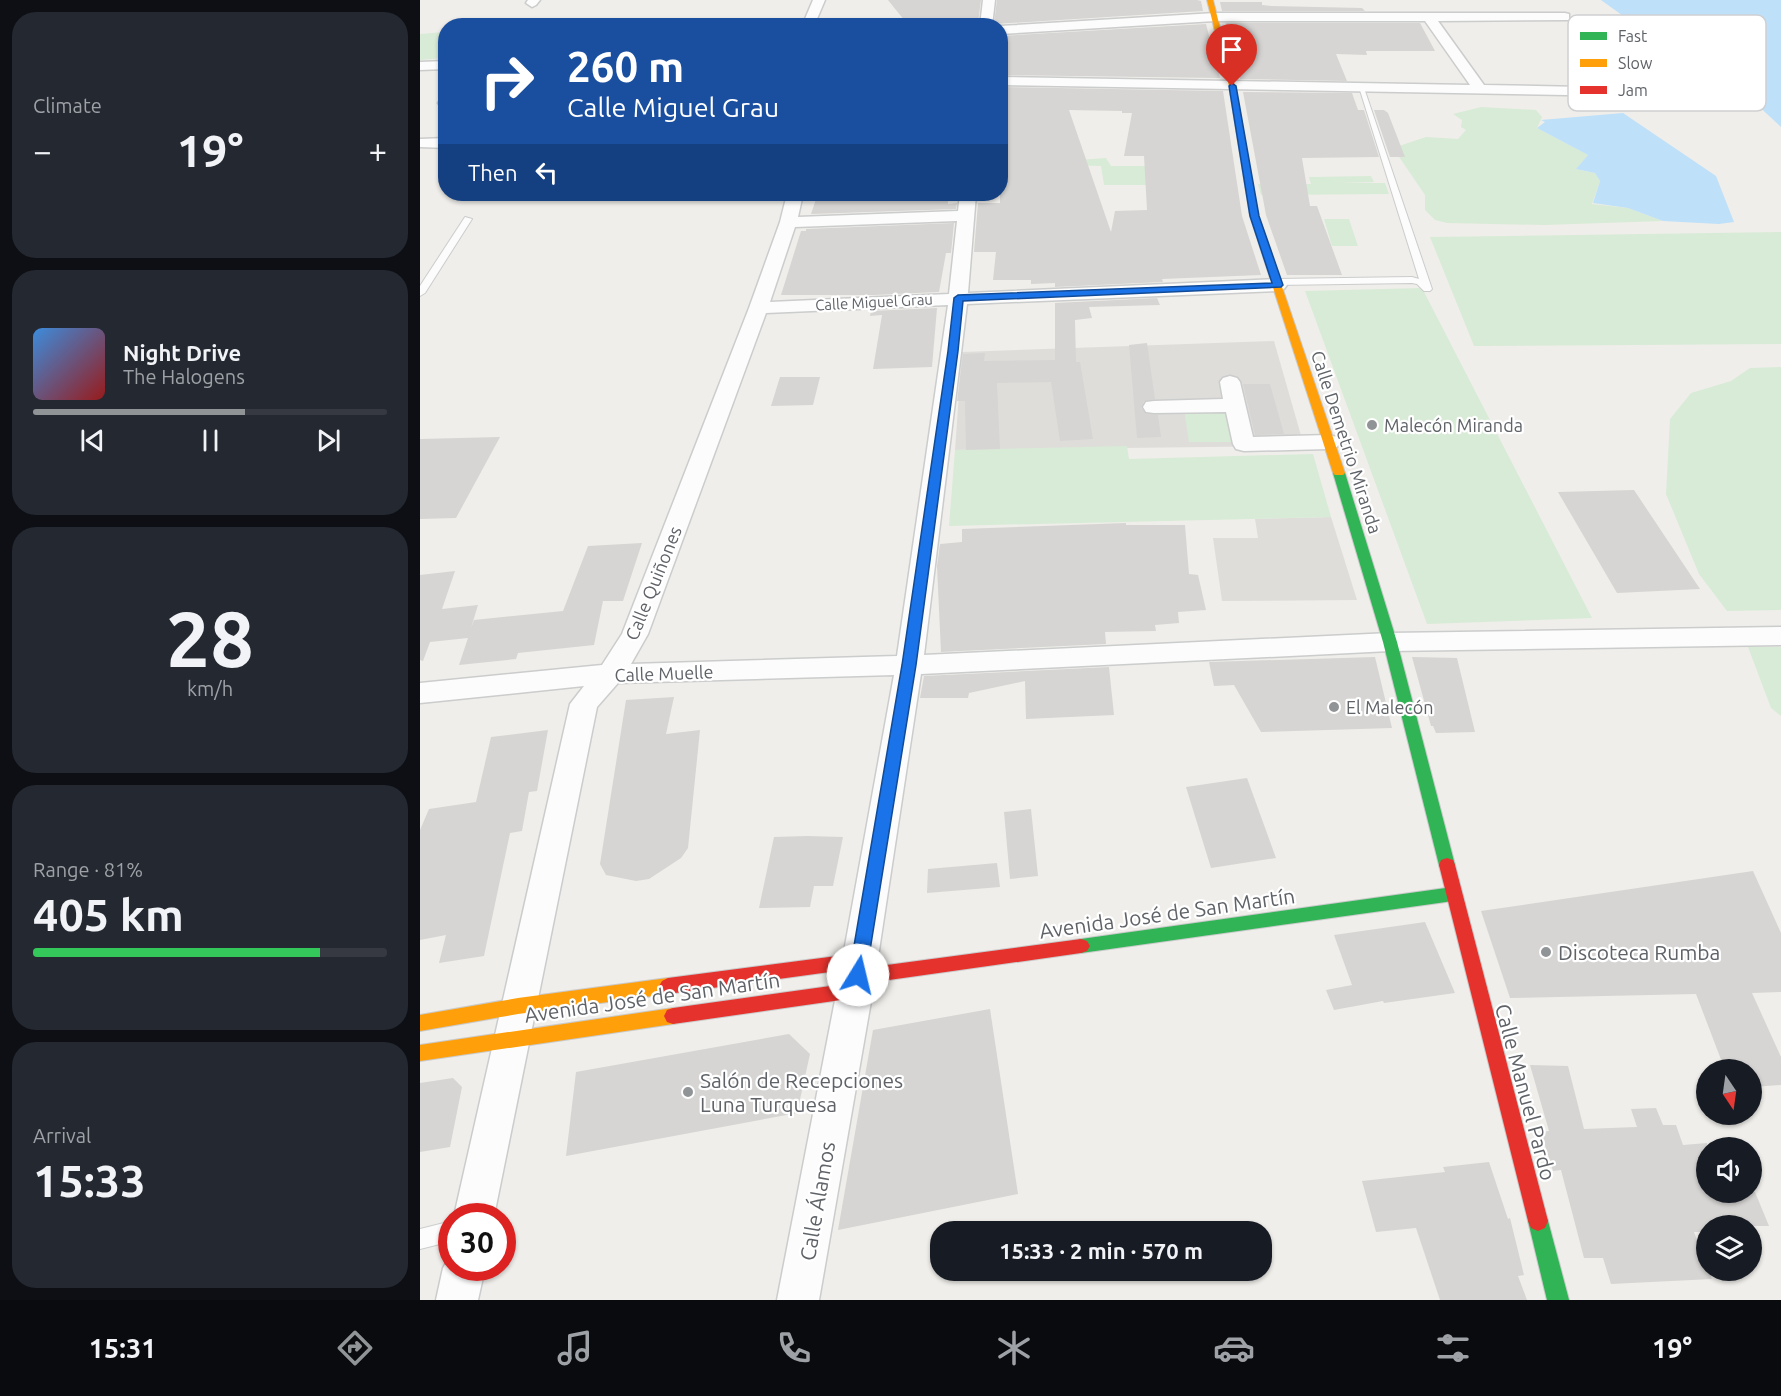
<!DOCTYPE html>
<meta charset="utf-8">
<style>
body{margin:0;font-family:Ubuntu,sans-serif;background:#242831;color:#f1f3f6;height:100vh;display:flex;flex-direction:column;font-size:22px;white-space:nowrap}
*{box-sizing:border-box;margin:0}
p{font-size:20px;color:#9ea1a6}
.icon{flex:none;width:33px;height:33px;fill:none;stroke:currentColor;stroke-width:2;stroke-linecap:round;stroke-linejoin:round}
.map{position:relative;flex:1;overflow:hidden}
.sheet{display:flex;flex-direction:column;gap:12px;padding:12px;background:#0d0f14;width:420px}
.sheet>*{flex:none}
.banner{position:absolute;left:18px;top:18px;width:570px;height:183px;border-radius:24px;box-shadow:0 2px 4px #0004;background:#1a4fa0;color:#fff;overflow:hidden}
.needle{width:39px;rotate:167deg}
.controls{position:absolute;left:1276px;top:1059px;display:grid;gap:12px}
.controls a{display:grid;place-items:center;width:66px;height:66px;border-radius:50%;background:#171b24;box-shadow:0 2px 4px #0004;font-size:30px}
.speed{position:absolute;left:18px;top:1203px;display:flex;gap:12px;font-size:30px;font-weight:700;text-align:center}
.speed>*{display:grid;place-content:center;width:78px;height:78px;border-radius:50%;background:#171b24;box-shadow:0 2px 4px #0004;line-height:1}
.speed .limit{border:9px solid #d22;background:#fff;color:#111}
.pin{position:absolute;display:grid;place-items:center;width:51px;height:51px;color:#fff;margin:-62px -26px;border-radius:50% 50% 50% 0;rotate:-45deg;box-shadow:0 0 6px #0007}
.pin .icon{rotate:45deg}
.me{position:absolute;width:66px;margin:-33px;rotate:9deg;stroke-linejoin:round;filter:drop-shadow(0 0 4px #0008)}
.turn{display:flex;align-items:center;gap:21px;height:126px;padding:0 30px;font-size:27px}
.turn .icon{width:78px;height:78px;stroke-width:2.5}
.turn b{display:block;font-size:42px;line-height:51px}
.then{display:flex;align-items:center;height:57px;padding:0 30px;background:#0003;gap:12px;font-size:22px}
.big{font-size:45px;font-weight:700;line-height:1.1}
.sheet .tile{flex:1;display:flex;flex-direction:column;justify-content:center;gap:9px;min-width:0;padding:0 21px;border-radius:24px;background:#242831}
.sheet .dial{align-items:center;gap:0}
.dial b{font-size:78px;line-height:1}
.song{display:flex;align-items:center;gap:18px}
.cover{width:72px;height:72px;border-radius:9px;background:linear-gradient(135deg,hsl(210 70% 55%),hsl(0 70% 35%))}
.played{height:6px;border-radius:3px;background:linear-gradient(90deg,#919496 60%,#363941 60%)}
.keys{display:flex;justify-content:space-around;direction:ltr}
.heat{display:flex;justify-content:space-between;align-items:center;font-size:33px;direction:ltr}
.charge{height:9px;border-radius:4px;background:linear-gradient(90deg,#34c759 81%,#363941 0)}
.trip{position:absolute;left:510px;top:1221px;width:342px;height:60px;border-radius:24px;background:#171b24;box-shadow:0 2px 4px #0004;font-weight:700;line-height:60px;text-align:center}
.menu{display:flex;height:96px;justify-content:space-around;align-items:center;background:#090b0e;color:#9ea1a6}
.menu .icon{width:42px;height:42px}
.menu .selected{color:#919496}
.menu b{font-size:27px;color:#f1f3f6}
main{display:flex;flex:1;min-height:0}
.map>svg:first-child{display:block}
.industrial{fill:#dfddda}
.green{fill:#d8ebd6}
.water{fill:#bfe0f9}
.building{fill:#d6d5d3;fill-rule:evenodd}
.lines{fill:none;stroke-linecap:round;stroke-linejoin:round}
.lane-casing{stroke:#cbcccc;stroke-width:2}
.street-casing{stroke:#cbcccc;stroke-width:3}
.fast-casing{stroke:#cacacb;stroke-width:2}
.slow-casing{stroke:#cacacb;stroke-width:2}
.jam-casing{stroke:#cacacb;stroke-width:2}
.lane{fill:#fdfcfc;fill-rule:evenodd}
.street{fill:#fdfcfc;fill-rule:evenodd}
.fast{fill:#30b455;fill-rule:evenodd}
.slow{fill:#ff9f0a;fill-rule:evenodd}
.jam{fill:#e5322d;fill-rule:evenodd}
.route{fill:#1a73e8;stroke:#114b97;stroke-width:1.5}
.poi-dot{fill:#919496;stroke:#fff;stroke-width:2}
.labels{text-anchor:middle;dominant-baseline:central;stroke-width:4.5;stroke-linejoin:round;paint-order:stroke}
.far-street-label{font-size:15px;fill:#5f6368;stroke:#fff}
.poi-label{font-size:18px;fill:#5f6368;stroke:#fff;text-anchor:start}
.street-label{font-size:18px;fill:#5f6368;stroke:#fff}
.near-street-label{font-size:21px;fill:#5f6368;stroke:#fff}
.near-poi-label{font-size:21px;fill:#5f6368;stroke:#fff;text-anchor:start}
.key{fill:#fff;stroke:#cfd0d2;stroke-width:1.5}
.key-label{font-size:16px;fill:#5f6368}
</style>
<main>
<section class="sheet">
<div class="tile"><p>Climate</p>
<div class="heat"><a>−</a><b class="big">19°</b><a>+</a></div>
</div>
<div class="tile">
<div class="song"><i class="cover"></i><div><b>Night Drive</b><p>The Halogens</p></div></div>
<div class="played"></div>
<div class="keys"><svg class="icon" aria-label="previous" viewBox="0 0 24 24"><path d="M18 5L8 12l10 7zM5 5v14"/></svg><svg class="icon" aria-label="pause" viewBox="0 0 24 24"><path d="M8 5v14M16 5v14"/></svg><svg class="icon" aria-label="next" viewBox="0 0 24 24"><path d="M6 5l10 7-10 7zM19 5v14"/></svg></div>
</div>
<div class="tile dial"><b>28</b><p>km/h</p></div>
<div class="tile"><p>Range · 81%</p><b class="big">405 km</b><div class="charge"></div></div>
<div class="tile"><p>Arrival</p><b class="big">15:33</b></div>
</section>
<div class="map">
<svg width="1361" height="1300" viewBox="0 0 1361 1300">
<rect width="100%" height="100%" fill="#efeeea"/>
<g class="industrial">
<polygon points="854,341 884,446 535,450 542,352"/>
<polygon points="911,517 937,600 802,601 793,538 838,538 835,519"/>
</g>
<g class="green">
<polygon points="25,32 25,58 0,60 0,34"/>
<polygon points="1061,107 1116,110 1122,117 1117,128 1168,155 1156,169 1175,173 1180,181 1172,204 1208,208 1243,221 1124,225 1027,223 1015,220 1005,210 1005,195 973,148 1006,137 1038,139 1046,130 1041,127 1042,120 1033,114"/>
<polygon points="686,158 691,166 726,166 732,185 684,185 681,166 645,165 645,161"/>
<polygon points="951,176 954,182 918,183 965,183 969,194 841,195 838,184 891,184 889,177"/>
<polygon points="904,219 929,219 938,246 912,246"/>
<polygon points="1361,232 1361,344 1054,346 1010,237"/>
<polygon points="1002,288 1172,618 1007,624 885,291"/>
<polygon points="1361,367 1361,610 1307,611 1279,574 1246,494 1250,419 1271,393 1311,381 1330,368"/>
<polygon points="813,407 820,442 769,442 764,409"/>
<polygon points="707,446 709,459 893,454 911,517 529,526 535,450"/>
<polygon points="1328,647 1361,647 1361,716 1351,708"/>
</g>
<g class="water">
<polygon points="1181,0 1361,0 1361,127 1333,101 1238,41"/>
<polygon points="1203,113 1296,176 1314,222 1299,224 1243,221 1208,208 1173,203 1180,181 1175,173 1156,169 1168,155 1117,128 1125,122 1121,120"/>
</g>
<g class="building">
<polygon points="468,0 561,0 558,23 489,26"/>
<polygon points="577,0 777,0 781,1 783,11 574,24"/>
<polygon points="800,2 842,2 842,5 851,6 942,8 945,11 802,11"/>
<polygon points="806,23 1000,23 1015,51 946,51 947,55 916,54 927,81 820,79"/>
<polygon points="786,24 800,78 580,75 580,36"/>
<path d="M580,87L803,91L822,216L841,275L742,279L743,282L635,287V283L611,284V280H573L576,252H554L558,203H580ZM649,110L702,111V113H712L704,156H724L727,210L695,211L691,232Z"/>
<polygon points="823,92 932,93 938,110 944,110 959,157 882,158 890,206 897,206 922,275 867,275 846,215"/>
<polygon points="954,110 964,110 968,113 985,157 970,157"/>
<polygon points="430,194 528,194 528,204 537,203 536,209 391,214 397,196"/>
<polygon points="534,223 531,253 526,253 519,292 454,295 361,295 381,231 386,231 386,229"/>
<polygon points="737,298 740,305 669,307 672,318 655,320 656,362 660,362 673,439 640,441 631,382 577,383 580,449 546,450 545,401 537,401 543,354 565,353 564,361 635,360 635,303"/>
<polygon points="517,308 512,367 453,369 462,315 450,316 451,311"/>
<polygon points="727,343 735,399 724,401 721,408 726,414 738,415 741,437 717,438 709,345"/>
<polygon points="360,377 400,377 393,405 351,406"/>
<polygon points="823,384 850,384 864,434 835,435"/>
<polygon points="80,437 36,518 0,519 0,439"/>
<polygon points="1214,490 1280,589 1197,593 1138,492"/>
<polygon points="706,523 706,525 765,525 769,574 778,575 786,610 758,612 759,623 735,625 736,631 685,632 686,644 521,652 517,566 520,544 542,542 542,529"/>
<polygon points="222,543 203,601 183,601 174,645 98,653 96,659 39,665 48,638 10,642 3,661 0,660 0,575 35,571 22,609 58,605 51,628 54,620 143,611 168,546"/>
<polygon points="955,657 972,728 841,732 814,685 794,686 789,662"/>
<polygon points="992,657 1037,658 1055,732 1016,733 1013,726 1011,726"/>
<polygon points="689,667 694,715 606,719 605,681 549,693 548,698 500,698 504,676"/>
<polygon points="254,697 246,734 280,730 268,848 261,858 229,879 216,881 186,875 180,864 206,700"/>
<polygon points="128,730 117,791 109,792 102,831 90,833 64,956 19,963 26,935 0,940 0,830 9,809 56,802 71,737"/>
<polygon points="827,778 856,858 791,868 766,787"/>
<polygon points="611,809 618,876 590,879 584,812"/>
<polygon points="387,836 423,837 413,886 394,886 390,907 339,908 354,837"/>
<polygon points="577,863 580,887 507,893 508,869"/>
<polygon points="1333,871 1361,933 1361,992 1332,993 1361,1057 1361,1085 1332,1087 1332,1070 1305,1070 1276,994 1090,998 1061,911"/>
<polygon points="1005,922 1035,993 964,1003 963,1001 914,1010 906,990 932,985 914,935"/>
<polygon points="570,1009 598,1194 418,1230 453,1030"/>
<polygon points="369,1034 390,1054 377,1113 146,1156 156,1072"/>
<polygon points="1110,1065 1148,1066 1164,1129 1217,1127 1211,1109 1236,1108 1243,1125 1256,1125 1263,1145 1287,1143 1287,1192 1335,1192 1349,1226 1287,1226 1287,1232 1274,1232 1292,1279 1191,1284 1183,1258 1164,1258 1141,1170 1133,1171 1121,1132 1129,1131"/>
<polygon points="33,1078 42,1087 30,1147 0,1152 0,1083"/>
<polygon points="1069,1162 1088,1219 1090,1218 1104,1275 1098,1276 1107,1300 1020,1300 996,1228 956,1232 942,1181 1025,1172 1023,1167"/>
</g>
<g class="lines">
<g class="lane-casing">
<g id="lane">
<polygon points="939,87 944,88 1012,289 1010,291 1004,291 997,284 992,283 857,285 852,282 857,279 992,277 999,279"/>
<polygon points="45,217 52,219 5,293 0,296 0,286"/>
<polygon points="32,1221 32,1241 0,1249 0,1229"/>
</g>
</g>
<g class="street-casing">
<g id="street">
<polygon points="108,0 120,0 116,5 112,7 106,3"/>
<polygon points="393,0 405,0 394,26 382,26"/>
<polygon points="563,0 575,0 572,26 560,26"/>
<polygon points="795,13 1145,13 1149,14 1149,20 1018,21 1064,85 1258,89 1265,93 1258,97 580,85 580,77 1050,85 1005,21 795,21 580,34 580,26"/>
<polygon points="26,61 26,69 0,70 0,62"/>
<polygon points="26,99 26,107 20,106 18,103 20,100"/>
<polygon points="26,138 26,148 0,147 0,139"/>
<path d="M367,194H383L378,217L538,211L540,194H556L548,293L858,279L864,281L867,285L864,289L858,291L547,304L504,655L970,633L1361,627V645L970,651L501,674L453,990L399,1300H357L417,990L474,675L198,683L177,707L74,1216H34L150,704L164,686L0,703V683L182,665L202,634L329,308L360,222ZM537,221L529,294L350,302L375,227ZM528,305L477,656L211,664L228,634L346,313Z"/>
<polygon points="810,376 817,378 820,382 833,437 909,435 917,437 920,442 917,447 909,449 824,451 816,449 813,444 806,412 734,413 726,412 723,407 726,402 734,401 803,399 800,382 803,378"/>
<polygon points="32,1252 32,1268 65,1268 58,1300 16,1300 23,1268"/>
</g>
</g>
<g class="fast-casing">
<g id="fast">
<polygon points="919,470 925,473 977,642 1035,865 1033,870 1027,872 1021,870 1019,865 963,642 913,473"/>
<polygon points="1033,887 1039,889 1041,894 1039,899 1033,901 661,953 655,951 652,946 655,941 661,939"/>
<polygon points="1118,1211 1125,1214 1128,1221 1149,1300 1127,1300 1108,1221 1111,1214"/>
</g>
</g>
<g class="slow-casing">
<g id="slow">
<polygon points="787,0 793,0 815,86 838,216 925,473 923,475 915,475 913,473 830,216 809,86"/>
<polygon points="248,978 254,981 257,986 254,991 248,994 98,1014 0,1031 0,1015 98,998"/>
<polygon points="253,1008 259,1010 262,1016 259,1022 253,1024 0,1061 0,1045"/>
</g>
</g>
<g class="jam-casing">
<g id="jam">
<polygon points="1027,858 1033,860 1035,865 1128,1221 1125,1228 1118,1231 1111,1228 1108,1221 1019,865 1021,860"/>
<polygon points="661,939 667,941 670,946 667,951 661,953 469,980 435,998 253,1024 247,1022 244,1016 247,1010 253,1008 432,983 450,973 439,968 248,994 242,991 239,986 242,981 248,978 440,953 467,965"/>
</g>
</g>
<use href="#lane" class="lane"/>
<use href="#street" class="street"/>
<use href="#fast" class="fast"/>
<use href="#slow" class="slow"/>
<use href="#jam" class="jam"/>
</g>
<polygon class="route" points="812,83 816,86 839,216 863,285 861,287 543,301 538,351 496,665 446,975 444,980 438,983 431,980 429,975 482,665 528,351 534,298 538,295 852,283 830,216 809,86"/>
<g class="poi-dot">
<circle cx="952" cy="425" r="6"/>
<circle cx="914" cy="707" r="6"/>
<circle cx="1126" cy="952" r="6"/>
<circle cx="268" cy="1092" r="6"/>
</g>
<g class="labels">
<g class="far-street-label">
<text transform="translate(454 302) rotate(-3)">Calle Miguel Grau</text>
</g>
<g class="poi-label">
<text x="964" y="425">Malecón Miranda</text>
<text x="926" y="707">El Malecón</text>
</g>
<g class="street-label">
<text transform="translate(927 442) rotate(72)">Calle Demetrio Miranda</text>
<text transform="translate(233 583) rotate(-68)">Calle Quiñones</text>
<text transform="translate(244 673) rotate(-2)">Calle Muelle</text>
</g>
<g class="near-street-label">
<text transform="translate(747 913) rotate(-8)">Avenida José de San Martín</text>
<text transform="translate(232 997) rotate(-8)">Avenida José de San Martín</text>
<text transform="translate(1106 1092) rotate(75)">Calle Manuel Pardo</text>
<text transform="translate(397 1201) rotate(-80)">Calle Álamos</text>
</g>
<g class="near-poi-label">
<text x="1138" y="952">Discoteca Rumba</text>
<text x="280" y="1080">Salón de Recepciones<tspan x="280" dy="24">Luna Turquesa</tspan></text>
</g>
</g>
<rect x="1148" y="15" width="198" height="96" rx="9" class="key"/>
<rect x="1160" y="32" width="27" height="8" fill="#30b455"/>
<rect x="1160" y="59" width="27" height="8" fill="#ff9f0a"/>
<rect x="1160" y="86" width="27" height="8" fill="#e5322d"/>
<g class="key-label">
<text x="1198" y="42">Fast</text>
<text x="1198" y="69">Slow</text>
<text x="1198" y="96">Jam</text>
</g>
</svg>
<div class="controls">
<a><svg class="needle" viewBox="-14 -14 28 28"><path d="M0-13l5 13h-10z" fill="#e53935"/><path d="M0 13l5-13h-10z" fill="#9ea1a6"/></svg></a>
<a><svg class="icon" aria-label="sound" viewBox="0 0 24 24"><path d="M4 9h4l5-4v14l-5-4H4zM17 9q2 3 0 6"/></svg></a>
<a><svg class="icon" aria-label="layers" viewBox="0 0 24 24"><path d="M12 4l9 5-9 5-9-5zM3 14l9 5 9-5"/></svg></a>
</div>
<div class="speed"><div class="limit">30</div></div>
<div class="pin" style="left:812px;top:86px;background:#d93025"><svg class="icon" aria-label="arrive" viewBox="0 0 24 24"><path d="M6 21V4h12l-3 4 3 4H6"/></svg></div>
<svg class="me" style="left:438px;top:975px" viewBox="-20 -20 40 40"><circle r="19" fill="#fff"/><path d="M0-13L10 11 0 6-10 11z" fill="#1a73e8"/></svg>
<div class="trip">15:33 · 2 min · 570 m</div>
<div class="banner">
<div class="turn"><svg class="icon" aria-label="right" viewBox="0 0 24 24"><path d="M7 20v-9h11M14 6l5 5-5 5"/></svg><div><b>260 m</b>Calle Miguel Grau</div></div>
<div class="then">Then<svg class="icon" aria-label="left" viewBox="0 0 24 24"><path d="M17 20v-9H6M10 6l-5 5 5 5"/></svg></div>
</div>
</div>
</main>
<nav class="menu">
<b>15:31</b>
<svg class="icon selected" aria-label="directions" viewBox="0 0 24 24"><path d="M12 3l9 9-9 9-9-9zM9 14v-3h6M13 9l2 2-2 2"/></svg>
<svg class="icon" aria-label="music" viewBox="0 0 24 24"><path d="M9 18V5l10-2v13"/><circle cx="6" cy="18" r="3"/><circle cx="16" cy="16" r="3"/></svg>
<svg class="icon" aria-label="phone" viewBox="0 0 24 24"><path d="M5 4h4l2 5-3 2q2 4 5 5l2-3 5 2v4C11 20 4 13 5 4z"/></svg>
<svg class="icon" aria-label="climate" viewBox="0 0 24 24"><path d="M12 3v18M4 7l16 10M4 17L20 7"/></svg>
<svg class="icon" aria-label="car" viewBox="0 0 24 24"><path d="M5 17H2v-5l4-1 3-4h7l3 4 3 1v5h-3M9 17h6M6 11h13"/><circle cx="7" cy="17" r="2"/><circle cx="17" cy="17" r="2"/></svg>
<svg class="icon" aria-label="filters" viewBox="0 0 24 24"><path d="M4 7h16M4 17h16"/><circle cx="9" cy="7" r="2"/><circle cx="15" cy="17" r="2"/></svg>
<b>19°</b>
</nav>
